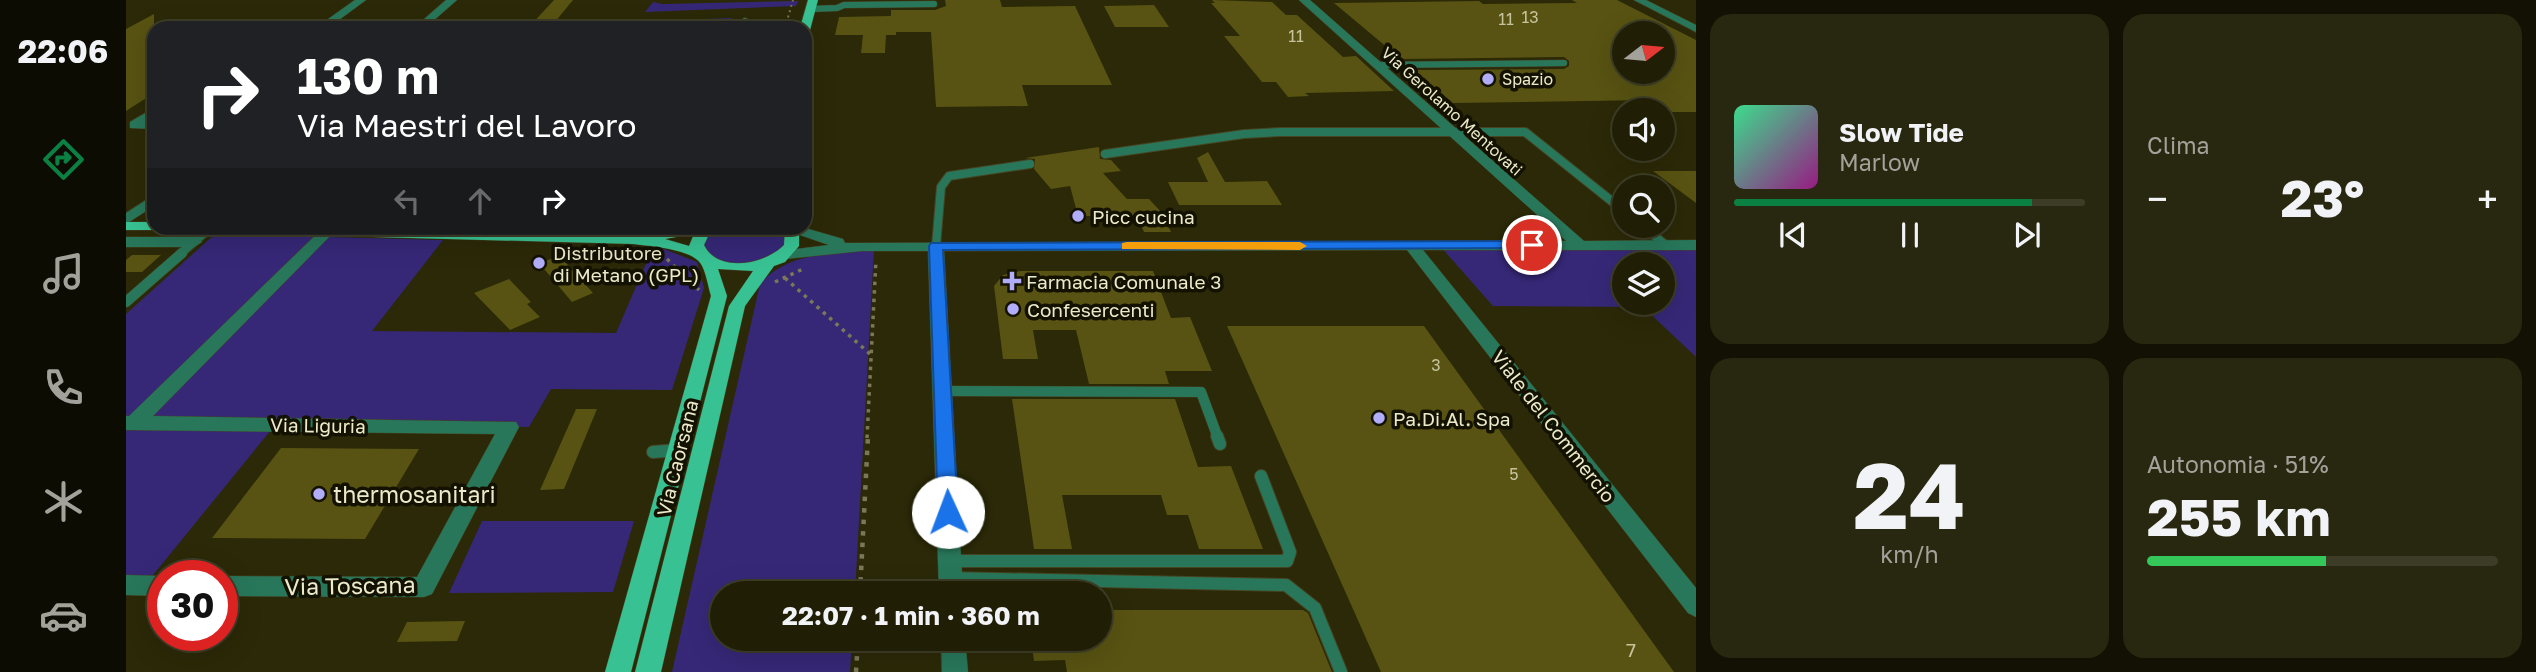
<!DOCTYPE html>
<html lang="it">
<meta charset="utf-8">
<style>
body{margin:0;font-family:"Golos Text",sans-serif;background:#28270f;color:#f1f3f6;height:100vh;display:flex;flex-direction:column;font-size:26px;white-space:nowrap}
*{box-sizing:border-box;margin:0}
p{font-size:23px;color:#a2a29a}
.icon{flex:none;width:38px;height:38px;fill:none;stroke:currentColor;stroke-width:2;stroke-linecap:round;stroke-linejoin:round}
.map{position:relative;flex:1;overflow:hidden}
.details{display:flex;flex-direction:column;gap:14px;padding:14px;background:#121103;width:840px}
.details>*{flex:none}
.top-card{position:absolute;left:21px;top:21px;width:665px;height:214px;border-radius:21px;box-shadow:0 7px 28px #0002,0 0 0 2px #3d3d27;background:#202124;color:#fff;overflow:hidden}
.needle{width:46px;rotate:74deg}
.fabs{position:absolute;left:1486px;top:21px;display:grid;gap:14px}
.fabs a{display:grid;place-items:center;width:63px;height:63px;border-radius:50%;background:#201f05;box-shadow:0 7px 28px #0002,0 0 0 2px #3d3d27;font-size:35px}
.speed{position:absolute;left:21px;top:560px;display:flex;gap:14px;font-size:35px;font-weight:700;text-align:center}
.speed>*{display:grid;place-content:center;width:91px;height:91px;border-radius:50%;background:#201f05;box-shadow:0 7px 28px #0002,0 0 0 2px #3d3d27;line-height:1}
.speed .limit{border:10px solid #d22;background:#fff;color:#111}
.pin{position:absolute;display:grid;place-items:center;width:60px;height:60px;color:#fff;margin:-30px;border:4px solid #fff;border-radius:50%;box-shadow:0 2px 7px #0007}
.me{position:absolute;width:77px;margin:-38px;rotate:358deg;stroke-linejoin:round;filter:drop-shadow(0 0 5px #0008)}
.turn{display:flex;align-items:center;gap:24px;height:147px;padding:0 35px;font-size:32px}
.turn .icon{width:91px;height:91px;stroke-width:2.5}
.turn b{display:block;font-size:49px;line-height:60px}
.lanes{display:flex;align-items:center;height:66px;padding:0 35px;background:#0003;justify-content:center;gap:35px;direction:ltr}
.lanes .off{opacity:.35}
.big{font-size:52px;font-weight:700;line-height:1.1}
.details .tile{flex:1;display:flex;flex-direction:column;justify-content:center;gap:10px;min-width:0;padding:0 24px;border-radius:21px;background:#28270f}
.details .dial{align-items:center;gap:0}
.dial b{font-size:91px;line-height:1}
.song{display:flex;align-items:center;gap:21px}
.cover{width:84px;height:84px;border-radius:10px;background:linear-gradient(135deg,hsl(150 70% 55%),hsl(310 70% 35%))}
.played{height:7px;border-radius:4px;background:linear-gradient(90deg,#0b8043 85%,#3d3d27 85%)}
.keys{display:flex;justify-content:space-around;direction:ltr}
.heat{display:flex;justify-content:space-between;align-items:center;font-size:38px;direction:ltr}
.charge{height:10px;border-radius:5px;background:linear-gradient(90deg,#34c759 51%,#3d3d27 0)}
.details .tiles{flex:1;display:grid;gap:14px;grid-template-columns:repeat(2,1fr)}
.trip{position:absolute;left:584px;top:581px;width:402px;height:70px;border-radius:35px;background:#201f05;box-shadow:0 7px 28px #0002,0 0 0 2px #3d3d27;font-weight:700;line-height:70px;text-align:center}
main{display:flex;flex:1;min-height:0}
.tab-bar{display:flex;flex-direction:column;width:126px;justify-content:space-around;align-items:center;background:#0d0c02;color:#a2a29a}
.tab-bar .icon{width:49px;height:49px}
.tab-bar .active{color:#0b8043}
.tab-bar b{font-size:32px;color:#f1f3f6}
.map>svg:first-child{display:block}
.green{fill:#362877;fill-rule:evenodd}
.building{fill:#585312;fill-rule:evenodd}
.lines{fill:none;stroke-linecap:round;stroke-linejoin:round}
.lane-far3-casing{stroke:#464422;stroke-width:7}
.lane-far2-casing{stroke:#464422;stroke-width:10}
.lane-far1-casing{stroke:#464422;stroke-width:11}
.lane-casing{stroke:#464422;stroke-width:14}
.street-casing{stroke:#464422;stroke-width:1}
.primary-casing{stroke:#464422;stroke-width:1}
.path-far2{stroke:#7a7857;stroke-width:2;stroke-dasharray:2 3.5;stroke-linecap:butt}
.path-far1{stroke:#7a7857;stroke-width:3.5;stroke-dasharray:3.5 5;stroke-linecap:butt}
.path{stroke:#7a7857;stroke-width:4.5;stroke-dasharray:4.5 7;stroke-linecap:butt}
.lane-far3{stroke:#28775b;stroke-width:6}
.lane-far2{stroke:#28775b;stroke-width:8}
.lane-far1{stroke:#28775b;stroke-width:10}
.lane{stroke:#28775b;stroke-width:12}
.street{fill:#28775b;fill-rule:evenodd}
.primary{fill:#38c293;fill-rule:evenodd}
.route{fill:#1a73e8;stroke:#114b97;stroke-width:2}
.slow{fill:#f59e0b}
.poi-dot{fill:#b1adfa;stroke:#131100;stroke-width:2.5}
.labels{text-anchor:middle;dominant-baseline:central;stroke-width:7;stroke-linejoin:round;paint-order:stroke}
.number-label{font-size:16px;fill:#c6c49c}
.far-poi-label{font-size:16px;fill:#ebeaca;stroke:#131100;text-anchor:start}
.far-street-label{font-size:16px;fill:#ebeaca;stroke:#131100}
.poi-label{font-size:19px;fill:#ebeaca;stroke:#131100;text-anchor:start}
.street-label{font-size:19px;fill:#ebeaca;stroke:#131100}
.near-number-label{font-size:19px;fill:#c6c49c}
.near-poi-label{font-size:23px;fill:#ebeaca;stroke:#131100;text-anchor:start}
.near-street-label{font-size:23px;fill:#ebeaca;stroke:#131100}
</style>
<main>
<nav class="tab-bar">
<b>22:06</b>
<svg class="icon active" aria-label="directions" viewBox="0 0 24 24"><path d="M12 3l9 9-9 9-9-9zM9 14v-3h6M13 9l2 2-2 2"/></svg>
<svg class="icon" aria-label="music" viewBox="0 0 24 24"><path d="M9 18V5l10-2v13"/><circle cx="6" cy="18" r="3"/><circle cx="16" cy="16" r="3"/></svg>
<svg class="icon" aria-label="phone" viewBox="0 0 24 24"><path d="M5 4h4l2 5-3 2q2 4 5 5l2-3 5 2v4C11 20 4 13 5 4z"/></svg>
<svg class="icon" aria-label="climate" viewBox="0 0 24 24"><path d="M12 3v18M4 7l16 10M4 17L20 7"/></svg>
<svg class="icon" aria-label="car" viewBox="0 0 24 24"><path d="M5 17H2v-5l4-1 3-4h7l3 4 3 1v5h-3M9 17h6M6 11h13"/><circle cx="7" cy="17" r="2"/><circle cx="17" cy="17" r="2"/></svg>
</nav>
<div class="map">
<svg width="1570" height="672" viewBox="0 0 1570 672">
<rect width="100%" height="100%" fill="#2b2907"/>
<g class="green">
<polygon points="672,1 670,6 519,12 527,2 536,4"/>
<polygon points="606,18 602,28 424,28 426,25"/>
<path d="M586,228H660L663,233L658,249C628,266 605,272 577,249L580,233Z"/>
<polygon points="89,234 317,240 246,331 490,333 528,245 571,262 578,288 546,390 425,389 403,427 149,425 19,585 0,585 0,314"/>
<path d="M1570,245V357L1517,307L1367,306L1314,246ZM1498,264H1536V303H1498Z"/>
<path d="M748,249L729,593H597V639H726L724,672H546L634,284C663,251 707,254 748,249Z"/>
<polygon points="356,521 508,521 487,592 323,593"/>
</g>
<g class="building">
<polygon points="428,0 447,0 424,28 402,28"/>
<polygon points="819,0 874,0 876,7 949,6 986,85 896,85 902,106 810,107 805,32 770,32 770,35 760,35 759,53 735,53 737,35 709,35 713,17 765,16 765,10 809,10 820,6"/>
<polygon points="1086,0 1146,2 1160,15 1171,15 1217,57 1230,56 1268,91 1179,93 1183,96 1162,97 1150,82 1136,82 1098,36 1114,36 1085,3 1089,3"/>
<path d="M1446,0H1491L1570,40V112H1543L1523,100L1327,103L1288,70L1438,69L1443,66V61L1438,57L1275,59L1208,3L1353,1L1357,4L1451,3ZM1536,31V72H1498V32Z"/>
<polygon points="1028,5 1043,27 989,27 978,6"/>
<polygon points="28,14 28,93 0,111 0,29"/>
<polygon points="973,147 974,159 985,160 995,171 977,173 1001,199 1023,199 1048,226 1042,226 1045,232 1018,232 1011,216 952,216 944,186 925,189 908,169 909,159 899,158"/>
<polygon points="1082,152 1099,182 1141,181 1156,205 1053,205 1042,182 1082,182 1071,158"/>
<polygon points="1527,171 1570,171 1570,203"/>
<polygon points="6,255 35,255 16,272 0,272 0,260"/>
<polygon points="434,256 467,293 446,302 413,263"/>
<polygon points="895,271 1027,271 1045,318 1064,317 1086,371 1039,371 1043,384 963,384 950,330 907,330 912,359 877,359 868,286 877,275"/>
<polygon points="383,279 405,302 401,304 414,317 384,330 348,293"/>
<polygon points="1101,326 1298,326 1548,672 1255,672"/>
<polygon points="886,399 1049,399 1072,467 1105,466 1137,549 1073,549 1062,515 1041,515 1035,495 936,495 946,549 908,549"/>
<polygon points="450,409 471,409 438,489 414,490"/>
<polygon points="155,448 293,449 239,539 86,538"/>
<polygon points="975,610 1177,610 1182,613 1206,672 941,672 939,660 908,661 905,639 975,639"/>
<polygon points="339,621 331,641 271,642 281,622"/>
</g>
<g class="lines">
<g class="lane-far3-casing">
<g id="lane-far3">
<polyline points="684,9 711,8 718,5 808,4"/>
<polyline points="616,28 619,21"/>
<polyline points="1251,65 1438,63"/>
</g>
</g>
<g class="lane-far2-casing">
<g id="lane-far2">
<polyline points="979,154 1118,134 1154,132 1399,132 1498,211"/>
<polyline points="1516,226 1541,246"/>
<polyline points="810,246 815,187 823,176 904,164"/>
<polyline points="54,254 84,228"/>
</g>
</g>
<g class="lane-far1-casing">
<g id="lane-far1">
<polyline points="0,302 56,253"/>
<polyline points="816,391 1075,392 1092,438"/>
</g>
</g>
<g class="lane-casing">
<g id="lane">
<polyline points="1091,436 1094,444"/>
<polyline points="527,452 552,450"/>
<polyline points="825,561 1161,561 1164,552 1135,476"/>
<polyline points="825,578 1160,585 1189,608 1215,672"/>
</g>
</g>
<g class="street-casing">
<g id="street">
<polygon points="229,0 240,0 202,28 152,28 157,25 195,24"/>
<polygon points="320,0 331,0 299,28 288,28"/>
<polygon points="1173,0 1184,0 1458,241 1570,240 1570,250 1297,250 1570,588 1570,617 1562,613 1281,250 818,251 837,593 813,593 802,251 736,251 659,259 651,254 654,251 703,245 662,231 660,228 679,228 717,239 719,243 1440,241"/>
<polygon points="1508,0 1520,0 1570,25 1570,32"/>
<polygon points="28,108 28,117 22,121 28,121 28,129 4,128 4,122"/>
<polygon points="28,195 28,206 0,224 0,213"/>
<polygon points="197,228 207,228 209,231 27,416 390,422 393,427 306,594 298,597 96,596 96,576 291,577 369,434 0,430 0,416 3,416"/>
<polygon points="0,237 68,237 76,242 68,247 0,247"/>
<polygon points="0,575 37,576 37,596 0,595"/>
<polygon points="815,639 839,639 842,672 816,672"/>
</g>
</g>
<g class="primary-casing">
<g id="primary">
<polygon points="682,0 692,0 684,30 679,33 679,28 674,28"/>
<polygon points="0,222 28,222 28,228 34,228 28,230 0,230"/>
<path d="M59,228H226L517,236L554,228H586L578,245C592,274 640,264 658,245L659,228H673V246L659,262L648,266L619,306L535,672H509L603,306L627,271L592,269L601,296L505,672H479L585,296C582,286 580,272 575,264C566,249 524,246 507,244L66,232ZM568,234L563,246L539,239Z"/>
</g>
</g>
<g class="path-far2">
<polyline points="659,28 667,0"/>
<polyline points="679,77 687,41"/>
</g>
<g class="path-far1">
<polyline points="541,259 573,290"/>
<polyline points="659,278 744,354"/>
<polyline points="649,282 677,269"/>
<polyline points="741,438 750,260"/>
</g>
<g class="path">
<polyline points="734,593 742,436"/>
<polyline points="730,672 732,639"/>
</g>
<use href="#lane-far3" class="lane-far3"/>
<use href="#lane-far2" class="lane-far2"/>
<use href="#lane-far1" class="lane-far1"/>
<use href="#lane" class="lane"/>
<use href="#street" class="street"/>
<use href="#primary" class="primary"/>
</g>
<polygon class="route" points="1406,241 1411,242 1411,248 817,250 832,512 829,518 822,520 815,518 812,512 803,246 805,243"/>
<polygon class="slow" points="1001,242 1174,242 1181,246 1174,250 996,249 996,243"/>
<g class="poi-dot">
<circle cx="1362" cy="79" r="7"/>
<circle cx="952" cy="216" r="7"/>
<circle cx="413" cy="263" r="7"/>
<path d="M882.5 270.5h7v7h7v7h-7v7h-7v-7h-7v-7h7z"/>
<circle cx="887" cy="309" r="7"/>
<circle cx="1253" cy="418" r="7"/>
<circle cx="193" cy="494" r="7"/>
</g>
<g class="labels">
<g class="number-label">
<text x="1404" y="17">13</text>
<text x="1380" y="19">11</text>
<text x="1170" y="36">11</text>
<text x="1310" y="365">3</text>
<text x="1388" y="474">5</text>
</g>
<g class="far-poi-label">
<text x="1376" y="79">Spazio</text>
</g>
<g class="far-street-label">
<text transform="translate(1326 111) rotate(42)">Via Gerolamo Mentovati</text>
</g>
<g class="poi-label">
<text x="966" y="216">Picc cucina</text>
<text x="427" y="252">Distributore<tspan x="427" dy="22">di Metano (GPL)</tspan></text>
<text x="900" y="281">Farmacia Comunale 3</text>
<text x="901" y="309">Confesercenti</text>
<text x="1267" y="418">Pa.Di.Al. Spa</text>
</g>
<g class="street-label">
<text transform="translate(192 425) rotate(1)">Via Liguria</text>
<text transform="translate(1428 426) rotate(52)">Viale del Commercio</text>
<text transform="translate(551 458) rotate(-76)">Via Caorsana</text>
</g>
<g class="near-number-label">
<text x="1505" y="649">7</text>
</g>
<g class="near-poi-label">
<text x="207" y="494">thermosanitari</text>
</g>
<g class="near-street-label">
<text transform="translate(224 585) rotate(-1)">Via Toscana</text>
</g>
</g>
</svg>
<div class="fabs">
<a><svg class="needle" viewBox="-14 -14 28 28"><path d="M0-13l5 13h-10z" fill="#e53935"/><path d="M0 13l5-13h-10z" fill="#a2a29a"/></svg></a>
<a><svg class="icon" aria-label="sound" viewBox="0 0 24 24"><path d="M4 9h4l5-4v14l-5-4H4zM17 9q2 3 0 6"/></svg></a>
<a><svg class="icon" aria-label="search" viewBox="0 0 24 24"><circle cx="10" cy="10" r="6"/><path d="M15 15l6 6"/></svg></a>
<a><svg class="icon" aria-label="layers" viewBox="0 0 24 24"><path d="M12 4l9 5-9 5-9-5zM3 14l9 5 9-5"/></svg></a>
</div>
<div class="speed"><div class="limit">30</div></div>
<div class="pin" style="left:1406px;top:245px;background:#d93025"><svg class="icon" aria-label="arrive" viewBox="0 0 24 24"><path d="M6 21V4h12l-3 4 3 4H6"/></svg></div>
<svg class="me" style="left:822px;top:512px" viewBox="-20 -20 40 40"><circle r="19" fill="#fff"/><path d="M0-13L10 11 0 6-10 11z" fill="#1a73e8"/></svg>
<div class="trip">22:07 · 1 min · 360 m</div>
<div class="top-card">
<div class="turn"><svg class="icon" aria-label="right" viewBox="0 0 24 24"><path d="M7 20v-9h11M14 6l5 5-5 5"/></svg><div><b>130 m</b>Via Maestri del Lavoro</div></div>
<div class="lanes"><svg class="icon off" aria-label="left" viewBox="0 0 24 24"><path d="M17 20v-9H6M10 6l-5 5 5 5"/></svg><svg class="icon off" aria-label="ahead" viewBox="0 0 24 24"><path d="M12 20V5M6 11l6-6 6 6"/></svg><svg class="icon" aria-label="right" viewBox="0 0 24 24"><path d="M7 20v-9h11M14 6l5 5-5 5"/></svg></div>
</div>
</div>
<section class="details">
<div class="tiles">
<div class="tile">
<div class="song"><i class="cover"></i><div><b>Slow Tide</b><p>Marlow</p></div></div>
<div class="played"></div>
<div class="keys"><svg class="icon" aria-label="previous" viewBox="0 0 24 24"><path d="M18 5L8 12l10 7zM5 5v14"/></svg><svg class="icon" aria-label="pause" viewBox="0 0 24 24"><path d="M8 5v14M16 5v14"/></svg><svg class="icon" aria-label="next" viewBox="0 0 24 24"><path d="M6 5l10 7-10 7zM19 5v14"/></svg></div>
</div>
<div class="tile"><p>Clima</p>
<div class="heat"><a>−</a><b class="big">23°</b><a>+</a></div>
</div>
<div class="tile dial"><b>24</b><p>km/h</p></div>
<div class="tile"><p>Autonomia · 51%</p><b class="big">255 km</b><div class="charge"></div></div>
</div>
</section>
</main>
